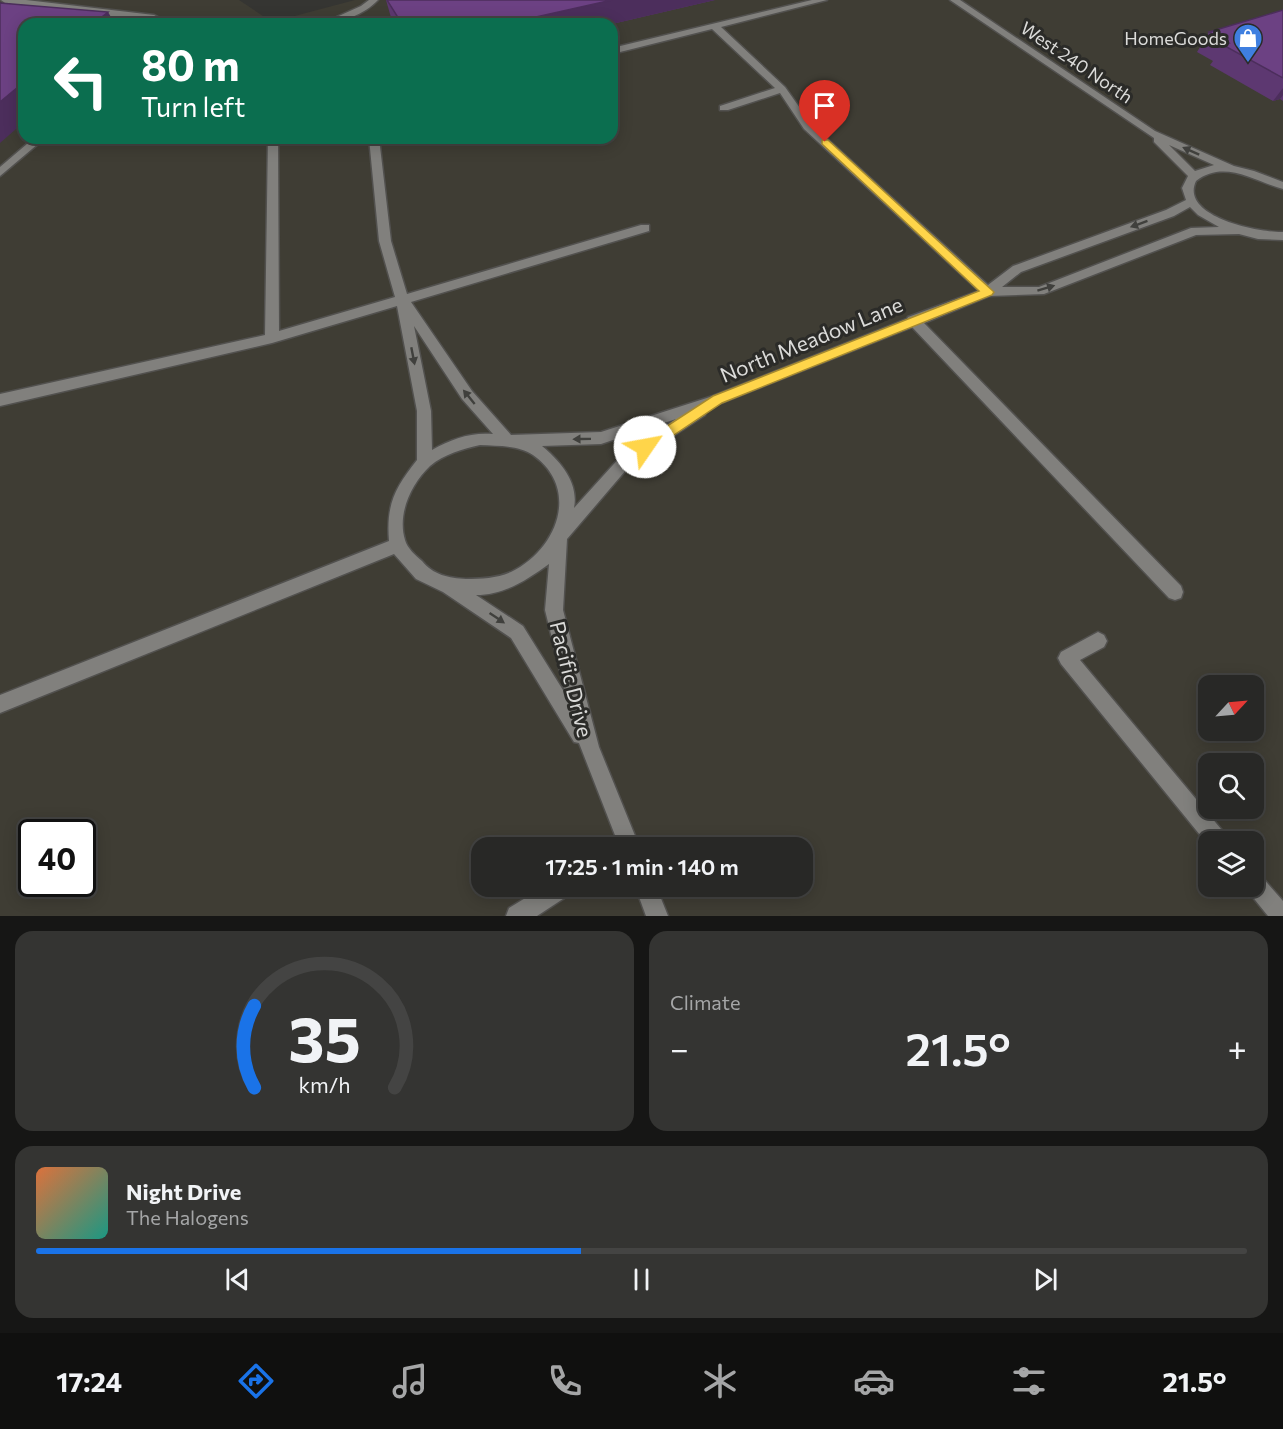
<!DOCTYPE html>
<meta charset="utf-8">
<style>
body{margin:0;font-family:Commissioner,sans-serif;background:#343432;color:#f1f3f6;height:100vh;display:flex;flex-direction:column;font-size:22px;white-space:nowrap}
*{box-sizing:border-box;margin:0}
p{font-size:20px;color:#a5a6a7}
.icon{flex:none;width:33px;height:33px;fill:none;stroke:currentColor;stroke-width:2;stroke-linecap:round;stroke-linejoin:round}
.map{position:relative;height:916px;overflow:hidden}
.sheet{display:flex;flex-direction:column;gap:15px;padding:15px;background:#161615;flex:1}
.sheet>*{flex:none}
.banner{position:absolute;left:18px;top:18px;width:600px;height:126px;border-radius:18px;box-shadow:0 3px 15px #0003,0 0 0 2px #444443;background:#0b6e4f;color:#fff;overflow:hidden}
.needle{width:39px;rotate:64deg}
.fabs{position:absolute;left:1198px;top:675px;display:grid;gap:12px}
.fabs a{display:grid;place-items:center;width:66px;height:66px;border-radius:12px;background:#282826;box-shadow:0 3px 15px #0003,0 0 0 2px #444443;font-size:30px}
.speed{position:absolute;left:18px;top:819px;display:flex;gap:12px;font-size:30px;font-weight:700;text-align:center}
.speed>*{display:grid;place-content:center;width:78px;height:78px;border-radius:50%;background:#282826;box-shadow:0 3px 15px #0003,0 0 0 2px #444443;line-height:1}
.speed .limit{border:3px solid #111;border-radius:9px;background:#fff;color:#111}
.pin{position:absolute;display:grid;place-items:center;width:51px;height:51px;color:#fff;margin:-62px -26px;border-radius:50% 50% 50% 0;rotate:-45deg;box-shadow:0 0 6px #0007}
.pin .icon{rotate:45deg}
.me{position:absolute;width:66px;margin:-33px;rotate:57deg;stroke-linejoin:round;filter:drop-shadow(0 0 4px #0008)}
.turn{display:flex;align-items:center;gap:21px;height:126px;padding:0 24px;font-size:27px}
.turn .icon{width:78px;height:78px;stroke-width:2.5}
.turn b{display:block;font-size:42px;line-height:51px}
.big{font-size:45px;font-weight:600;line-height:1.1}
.sheet .tile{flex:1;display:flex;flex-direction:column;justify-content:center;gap:9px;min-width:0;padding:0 21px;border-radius:18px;background:#343432}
.sheet .dial{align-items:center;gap:0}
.dial svg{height:156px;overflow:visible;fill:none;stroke:#444443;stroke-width:7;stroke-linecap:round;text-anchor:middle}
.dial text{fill:#f1f3f6;stroke:none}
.song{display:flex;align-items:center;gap:18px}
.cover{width:72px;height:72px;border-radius:9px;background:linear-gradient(135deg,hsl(20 70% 55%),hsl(170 70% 35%))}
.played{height:6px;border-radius:3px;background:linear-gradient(90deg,#1a73e8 45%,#444443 45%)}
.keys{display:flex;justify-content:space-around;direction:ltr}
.heat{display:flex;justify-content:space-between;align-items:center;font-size:33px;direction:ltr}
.sheet .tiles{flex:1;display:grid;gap:15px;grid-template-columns:1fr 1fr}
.tile:last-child{grid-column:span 2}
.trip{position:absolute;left:471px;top:837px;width:342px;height:60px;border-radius:18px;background:#282826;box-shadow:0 3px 15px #0003,0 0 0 2px #444443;font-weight:600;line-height:60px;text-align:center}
.dock{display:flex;height:96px;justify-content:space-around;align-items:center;background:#10100f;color:#a5a6a7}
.dock .icon{width:42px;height:42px}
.dock .selected{color:#1a73e8}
.dock b{font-size:27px;color:#f1f3f6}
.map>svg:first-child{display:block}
.built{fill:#3f3d34;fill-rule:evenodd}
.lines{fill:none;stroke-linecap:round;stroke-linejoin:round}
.minor-casing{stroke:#52514f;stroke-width:3}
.minor{fill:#81807d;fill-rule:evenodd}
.wall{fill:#5d3871}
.shaded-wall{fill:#4c2e5c}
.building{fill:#6c4183;stroke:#4c2e5c;stroke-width:1.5}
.oneway{fill:#40403d}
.route{fill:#ffd54a;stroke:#a68a30;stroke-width:1.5}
.labels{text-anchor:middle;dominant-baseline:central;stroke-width:6;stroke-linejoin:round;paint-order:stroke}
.far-poi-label{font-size:18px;fill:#dbdbd9;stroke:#2b2b28;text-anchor:end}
.far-street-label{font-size:18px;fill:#dbdbd9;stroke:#2b2b28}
.street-label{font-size:21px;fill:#dbdbd9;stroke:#2b2b28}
</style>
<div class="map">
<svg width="1283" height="916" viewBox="0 0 1283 916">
<rect width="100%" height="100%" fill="#353532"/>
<path class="built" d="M0,0H239L272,22L355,0H1283V916H0ZM24,24H612V138H24ZM1209,686H1254V730H1209ZM1209,764H1254V808H1209ZM32,832H82V884H32ZM1209,842H1254V886H1209ZM482,848H802V886H482Z"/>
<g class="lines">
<g class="minor-casing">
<g id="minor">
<polygon points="1,0 26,0 154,15 171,24 5,3"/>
<path d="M369,0H378C365,14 340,24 321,24L361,6Z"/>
<path d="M812,0H827L721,27L785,87L812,125L988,285L1013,266L1166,210L1186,200L1182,188L1188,176L1154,142V138L950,0H960L1155,131L1234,166L1254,171L1283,182V189C1254,181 1224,159 1196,181C1179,217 1260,233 1283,232V240L1258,239L1239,234L1196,235L1044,294L989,296L924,323L1181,586L1183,592L1181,598L1175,600L1169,598L912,327L706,409L705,415L632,463L567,539L563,610L599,747L640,848H620L579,743L574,742L511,638L443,592L416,579L394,554L0,713V695L389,541C386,504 395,488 417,460V411L397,306L272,343L0,406V394L265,335L268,138H278L279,331L395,297L379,241L369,138H379L391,241L407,294L641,225H649V231L411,302L472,391L511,435L601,432L713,396L907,319L908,317L979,291L804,129L780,93L728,110H720V106L775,88L712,29L612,54V48ZM1169,145L1214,165L1195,171ZM1190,207L1198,215L1219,227L1191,228L1039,287H1002L1021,272L1174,216ZM414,326L462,399L493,434C471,432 451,439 432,450L431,411ZM676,419L622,455L574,508C579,482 560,461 542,446L601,444ZM480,445C498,446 518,445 533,455C581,489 557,550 511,572C497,578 482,579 466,579C449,578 433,575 422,561C416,556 407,548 405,540C397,514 411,484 430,466C444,454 463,449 480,445ZM549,564L545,610L566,695L523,626L476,595C504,595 527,580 549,564Z"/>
<polygon points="34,138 45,138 0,176 0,167"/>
<polygon points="1098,632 1104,635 1107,641 1104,647 1080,660 1226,835 1229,842 1209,842 1209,846 1061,664 1058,658 1061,652"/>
<polygon points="1254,872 1261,876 1283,901 1283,916 1268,916 1247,890 1245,886 1254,886"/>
<polygon points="545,886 575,886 572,893 537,916 506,916 509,908"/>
<polygon points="635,886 656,886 668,916 646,916"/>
</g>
</g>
<use href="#minor" class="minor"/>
</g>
<g class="wall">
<polygon points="386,0 715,0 612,24 394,24 392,21"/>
<polygon points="1283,10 1283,101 1280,99 1273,101 1210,65 1213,61 1197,52 1209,32"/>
</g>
<g class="shaded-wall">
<polygon points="612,0 715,0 612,24 505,24"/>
<polygon points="108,12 115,24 93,24"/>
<polygon points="24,82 24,122 0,143 0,102"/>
<polygon points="1283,88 1283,95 1280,99 1273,101"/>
</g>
<g class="building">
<polygon points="387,0 612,0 505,24 402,24"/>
<polygon points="0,3 108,12 93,24 24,24 24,82 0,102"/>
<polygon points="1283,10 1283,78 1223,45 1229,43 1209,32"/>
</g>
<defs><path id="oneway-solid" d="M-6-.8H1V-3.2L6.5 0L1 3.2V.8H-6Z" transform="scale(1.5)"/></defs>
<g class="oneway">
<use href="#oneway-solid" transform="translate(1191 151) rotate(-156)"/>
<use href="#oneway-solid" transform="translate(1139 224) rotate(160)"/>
<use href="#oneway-solid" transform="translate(1046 288) rotate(-17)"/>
<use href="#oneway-solid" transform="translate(413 356) rotate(79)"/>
<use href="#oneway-solid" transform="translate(469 397) rotate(-129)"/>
<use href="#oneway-solid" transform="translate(582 439) rotate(179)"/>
<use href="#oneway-solid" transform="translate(497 618) rotate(34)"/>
</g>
<polygon class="route" points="822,140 828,140 994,292 992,295 722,403 650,451 641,451 639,447 641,443 713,396 979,291 822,144"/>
<defs>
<g id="shop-pin" transform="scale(1.5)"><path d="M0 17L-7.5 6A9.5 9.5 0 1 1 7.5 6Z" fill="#3f7fe0" stroke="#2b2b28"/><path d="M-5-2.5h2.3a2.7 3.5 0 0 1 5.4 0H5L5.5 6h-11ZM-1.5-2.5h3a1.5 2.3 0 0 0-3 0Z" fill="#fff"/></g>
</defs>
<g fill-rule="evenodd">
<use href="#shop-pin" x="1248" y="38"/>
</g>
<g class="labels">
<g class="far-poi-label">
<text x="1227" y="38">HomeGoods</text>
</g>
<g class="far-street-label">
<text transform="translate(1077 62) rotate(34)">West 240 North</text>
</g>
<g class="street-label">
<text transform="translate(811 339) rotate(-22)">North Meadow Lane</text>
<text transform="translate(572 679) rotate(76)">Pacific Drive</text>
</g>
</g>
</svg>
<div class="fabs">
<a><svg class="needle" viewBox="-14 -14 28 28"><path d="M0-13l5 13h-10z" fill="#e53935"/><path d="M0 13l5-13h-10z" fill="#a5a6a7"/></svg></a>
<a><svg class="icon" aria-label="search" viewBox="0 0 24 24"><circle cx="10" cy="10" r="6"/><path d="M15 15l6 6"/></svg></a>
<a><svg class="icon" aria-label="layers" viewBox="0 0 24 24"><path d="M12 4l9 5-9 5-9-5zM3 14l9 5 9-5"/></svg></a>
</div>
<div class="speed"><div class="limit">40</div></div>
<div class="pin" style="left:825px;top:142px;background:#d93025"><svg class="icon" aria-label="arrive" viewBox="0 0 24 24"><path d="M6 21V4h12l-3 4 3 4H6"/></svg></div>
<svg class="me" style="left:645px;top:447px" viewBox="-20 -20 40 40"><circle r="19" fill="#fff"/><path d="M0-13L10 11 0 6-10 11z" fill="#ffd54a"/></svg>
<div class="trip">17:25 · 1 min · 140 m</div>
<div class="banner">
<div class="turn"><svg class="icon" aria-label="left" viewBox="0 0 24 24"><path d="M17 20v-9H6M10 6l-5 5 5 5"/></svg><div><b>80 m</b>Turn left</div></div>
</div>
</div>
<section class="sheet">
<div class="tiles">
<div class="tile dial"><svg viewBox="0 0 100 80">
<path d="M14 69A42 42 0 1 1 86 69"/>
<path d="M14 69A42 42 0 0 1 14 27" stroke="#1a73e8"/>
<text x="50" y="56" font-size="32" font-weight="700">35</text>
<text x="50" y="72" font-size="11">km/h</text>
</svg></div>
<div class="tile"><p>Climate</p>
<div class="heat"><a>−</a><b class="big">21.5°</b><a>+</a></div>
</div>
<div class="tile">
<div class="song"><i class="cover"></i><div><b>Night Drive</b><p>The Halogens</p></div></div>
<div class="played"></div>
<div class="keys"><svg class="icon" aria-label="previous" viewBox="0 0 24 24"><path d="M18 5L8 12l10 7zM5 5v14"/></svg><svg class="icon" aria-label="pause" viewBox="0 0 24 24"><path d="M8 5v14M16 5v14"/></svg><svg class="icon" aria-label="next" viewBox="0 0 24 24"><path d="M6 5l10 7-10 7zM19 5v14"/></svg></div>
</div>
</div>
</section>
<nav class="dock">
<b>17:24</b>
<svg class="icon selected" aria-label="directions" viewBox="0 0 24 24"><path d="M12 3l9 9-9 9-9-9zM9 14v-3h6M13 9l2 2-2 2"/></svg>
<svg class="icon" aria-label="music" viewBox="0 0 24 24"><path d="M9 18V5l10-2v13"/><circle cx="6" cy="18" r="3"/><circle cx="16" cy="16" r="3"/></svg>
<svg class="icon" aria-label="phone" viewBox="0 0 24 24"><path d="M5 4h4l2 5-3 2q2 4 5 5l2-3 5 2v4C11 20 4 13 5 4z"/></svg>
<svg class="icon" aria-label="climate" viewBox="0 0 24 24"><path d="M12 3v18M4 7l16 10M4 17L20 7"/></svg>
<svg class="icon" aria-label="car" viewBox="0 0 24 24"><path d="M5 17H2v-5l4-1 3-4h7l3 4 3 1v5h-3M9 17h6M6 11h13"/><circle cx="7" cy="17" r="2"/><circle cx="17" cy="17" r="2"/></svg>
<svg class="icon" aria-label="filters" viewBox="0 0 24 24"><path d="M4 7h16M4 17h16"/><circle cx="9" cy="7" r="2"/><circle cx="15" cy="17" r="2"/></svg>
<b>21.5°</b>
</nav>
